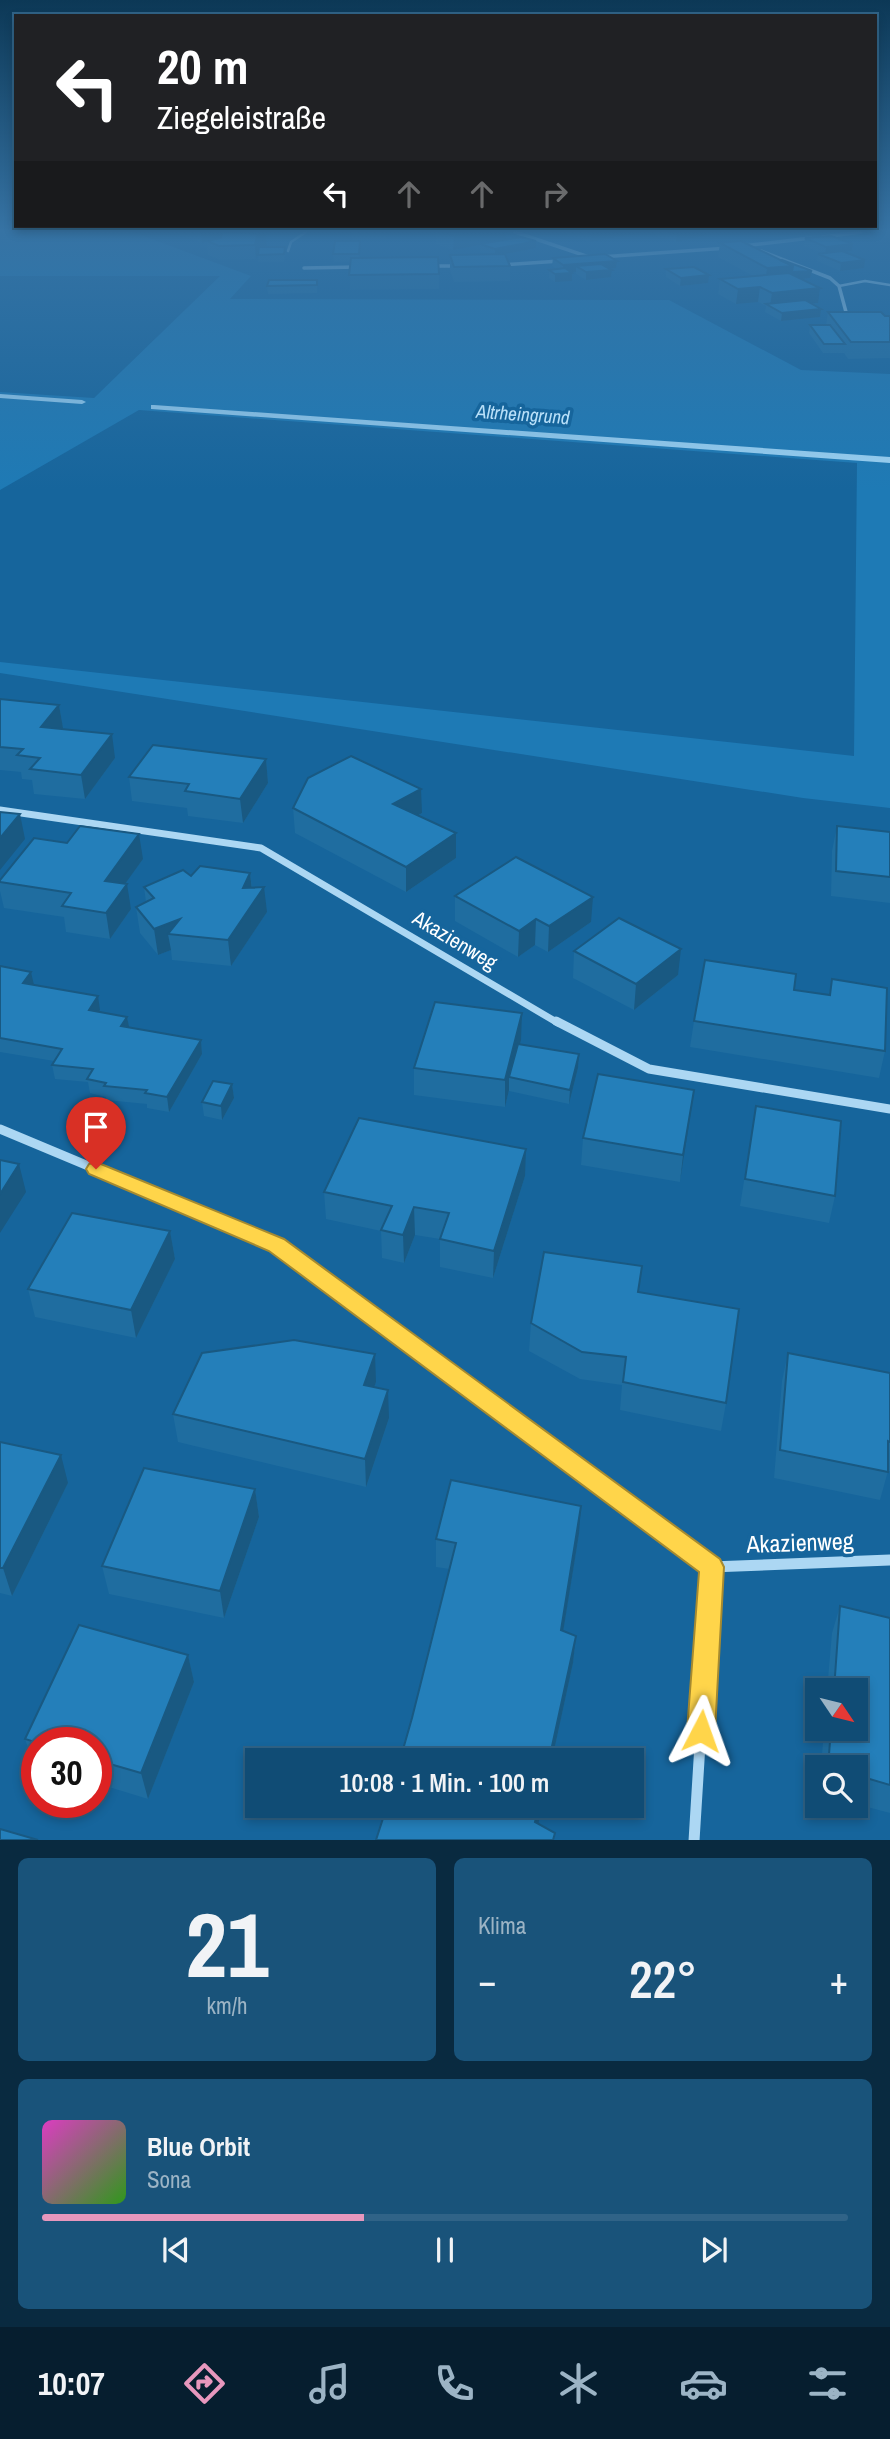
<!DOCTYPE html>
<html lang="de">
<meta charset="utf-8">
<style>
body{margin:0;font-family:"Archivo Narrow",sans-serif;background:#19537a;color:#f1f3f6;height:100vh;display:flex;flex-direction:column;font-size:26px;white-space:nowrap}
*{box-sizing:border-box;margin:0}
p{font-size:23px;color:#9cb4c5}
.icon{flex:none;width:38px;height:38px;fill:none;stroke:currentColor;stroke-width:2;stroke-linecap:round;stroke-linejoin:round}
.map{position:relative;height:1840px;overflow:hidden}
.details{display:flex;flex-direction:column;gap:18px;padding:18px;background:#092a40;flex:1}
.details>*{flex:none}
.banner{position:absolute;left:14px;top:14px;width:863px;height:214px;border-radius:0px;box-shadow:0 4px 10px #0003,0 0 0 2px #306387;background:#202124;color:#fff;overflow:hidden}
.needle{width:46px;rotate:125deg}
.tools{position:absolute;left:805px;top:1678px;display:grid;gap:14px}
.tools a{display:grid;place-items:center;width:63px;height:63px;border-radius:0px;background:#104c75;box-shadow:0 4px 10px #0003,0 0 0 2px #306387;font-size:35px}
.speed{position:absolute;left:21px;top:1727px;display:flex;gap:14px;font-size:35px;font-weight:700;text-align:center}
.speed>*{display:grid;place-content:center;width:91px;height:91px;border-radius:50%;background:#104c75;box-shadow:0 4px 10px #0003,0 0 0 2px #306387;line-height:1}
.speed .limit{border:10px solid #d22;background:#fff;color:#111}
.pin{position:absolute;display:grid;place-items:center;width:60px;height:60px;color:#fff;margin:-72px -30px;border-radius:50% 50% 50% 0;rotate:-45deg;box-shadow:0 0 7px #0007}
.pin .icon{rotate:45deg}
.me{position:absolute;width:77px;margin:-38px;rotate:4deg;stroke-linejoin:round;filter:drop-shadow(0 0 5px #0008)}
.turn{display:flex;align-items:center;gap:24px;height:147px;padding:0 28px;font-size:32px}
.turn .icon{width:91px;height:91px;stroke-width:2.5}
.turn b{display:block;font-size:49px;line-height:60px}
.lanes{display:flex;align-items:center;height:66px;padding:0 28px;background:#0003;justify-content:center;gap:35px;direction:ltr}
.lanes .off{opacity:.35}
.big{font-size:52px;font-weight:600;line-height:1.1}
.details .widget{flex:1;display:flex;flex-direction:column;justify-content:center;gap:10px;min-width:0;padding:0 24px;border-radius:10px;background:#19537a}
.details .dial{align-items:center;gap:0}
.dial b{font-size:91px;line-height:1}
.song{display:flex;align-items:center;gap:21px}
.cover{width:84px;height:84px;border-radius:10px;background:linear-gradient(135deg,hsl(310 70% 55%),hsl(110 70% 35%))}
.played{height:7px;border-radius:4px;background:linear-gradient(90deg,#e797bd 40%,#306387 40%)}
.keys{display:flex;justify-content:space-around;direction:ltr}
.heat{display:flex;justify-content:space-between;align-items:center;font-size:38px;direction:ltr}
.details .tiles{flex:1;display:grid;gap:18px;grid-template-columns:1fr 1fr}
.widget:last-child{grid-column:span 2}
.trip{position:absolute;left:245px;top:1748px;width:399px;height:70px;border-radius:0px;background:#104c75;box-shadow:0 4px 10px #0003,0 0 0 2px #306387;font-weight:600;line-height:70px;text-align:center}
.tab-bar{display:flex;height:112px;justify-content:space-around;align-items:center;background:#061e2f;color:#9cb4c5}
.tab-bar .icon{width:49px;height:49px}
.tab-bar .on{color:#e797bd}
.tab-bar b{font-size:32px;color:#f1f3f6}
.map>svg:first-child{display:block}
.green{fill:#1e7ab5}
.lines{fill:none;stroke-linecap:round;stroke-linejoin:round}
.stream{fill:#9ed4f5;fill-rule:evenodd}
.service{stroke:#acd7f3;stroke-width:2.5}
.minor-far3{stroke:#acd7f3;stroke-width:3.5}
.minor-far2{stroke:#acd7f3;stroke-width:7}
.minor-far1{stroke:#acd7f3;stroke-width:9}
.minor{stroke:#acd7f3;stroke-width:11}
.wall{fill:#1f6da0}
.shaded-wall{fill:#195982}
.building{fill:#247fba;stroke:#195982;stroke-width:2}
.route{fill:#ffd54a;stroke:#a68a30;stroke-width:2}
.labels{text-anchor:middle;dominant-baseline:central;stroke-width:7;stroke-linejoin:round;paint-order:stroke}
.far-water-label{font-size:19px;font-style:italic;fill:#b9e0f9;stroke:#16659c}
.street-label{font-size:21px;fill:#fff;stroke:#16659c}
.near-street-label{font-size:24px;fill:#fff;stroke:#16659c}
</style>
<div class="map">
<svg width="890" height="1841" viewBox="0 0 890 1841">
<rect width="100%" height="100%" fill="#16659c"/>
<polygon class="green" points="0,232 133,232 251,276 230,299 669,300 801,370 890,374 890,808 803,798 0,673 0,662 854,756 857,463 139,410 0,490 0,392 94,398 220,276 0,276"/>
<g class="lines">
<g class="stream">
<polygon points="0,394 82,400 86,402 82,404 0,398"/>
<polygon points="154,405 890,457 890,463 151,409 151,405"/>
</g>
<g class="service">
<polyline points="288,251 291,242 306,232"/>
<polyline points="839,286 865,281 890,285"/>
</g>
<g class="minor-far3">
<polyline points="515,232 592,258"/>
<polyline points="823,237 861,232"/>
<polyline points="743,246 811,238"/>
<polyline points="761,251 830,278 839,286 846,312"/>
<polyline points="600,257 728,248"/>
<polyline points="502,265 560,261"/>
<polyline points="429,266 459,266"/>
<polyline points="304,268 358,267"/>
</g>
<polyline class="minor-far2" points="0,810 261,848 558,1023"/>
<g class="minor-far1">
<polyline points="556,1021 649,1069 890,1109"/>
<polyline points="0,1129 277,1245 460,1381"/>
</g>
<g class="minor">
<polyline points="458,1379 711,1567 694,1841"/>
<polyline points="711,1567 890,1560"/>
</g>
</g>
<g class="wall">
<polygon points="170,232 233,232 266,234 267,247 285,254 284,262 258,262 259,250 256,259 220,260 208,255 207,242 202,243"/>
<polygon points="352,232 386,232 386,239 352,240"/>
<polygon points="436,232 506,232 506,239 536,241 536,248 505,254 510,266 510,281 454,282 450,270 450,255 490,255 480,252 480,245 453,250 436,244"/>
<polygon points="559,232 644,232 590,242"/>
<polygon points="656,232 708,232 707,235 676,242 655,236"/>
<polygon points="885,232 890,232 890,239 884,237"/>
<polygon points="805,238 853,244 852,251 845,252 864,268 840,271 817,261 818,254 822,253 804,246"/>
<polygon points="360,241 359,258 439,274 439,289 350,290 350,262 334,262 333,254"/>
<polygon points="720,243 780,260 812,271 810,278 802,279 818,303 812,304 821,309 820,317 781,321 765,312 766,306 758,302 736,304 718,294 720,279 753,276 718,257"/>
<polygon points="553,258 616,268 610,269 612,270 611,277 586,280 576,274 576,272 571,272 572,281 555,282 549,278 549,270 557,269 552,266"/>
<polygon points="666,269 708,283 680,286 666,277"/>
<polygon points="317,280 317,293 268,294 267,286"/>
<polygon points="828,312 890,316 890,358 848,359 844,353 823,353 809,333 810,325 826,325"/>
<polygon points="0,699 59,705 63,729 115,758 85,799 34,794 32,780 22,779 21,772 0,770"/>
<polygon points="266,759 268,783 243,823 188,816 187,808 132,801 129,777"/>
<polygon points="293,808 422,813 418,816 456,833 456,858 406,892 295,833"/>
<polygon points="837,826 890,832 890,903 831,896 832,851"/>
<polygon points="143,859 125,883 131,909 110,939 66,932 64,917 4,908 0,891 0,880"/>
<polygon points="250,873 252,887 267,912 231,966 172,960 171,950 158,955 140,933 136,907 146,902 144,887 191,876"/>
<polygon points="455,896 591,922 548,952 535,945 518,957 455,921"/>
<polygon points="574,951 678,975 634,1010 573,978"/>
<polygon points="0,966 34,985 100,1010 99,1012 127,1017 129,1028 201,1040 202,1054 169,1112 147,1108 147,1104 106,1100 106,1097 90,1093 88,1082 55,1079 52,1065 54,1061 0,1052"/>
<polygon points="832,979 885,1051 879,1078 690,1047 694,1021 794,990 829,995"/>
<polygon points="521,1040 520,1044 579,1054 578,1068 569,1104 509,1091 509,1090 505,1107 414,1095 414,1068"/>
<polygon points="232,1084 234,1098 222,1120 204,1116 202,1102"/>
<polygon points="756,1106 835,1196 829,1223 740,1206"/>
<polygon points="690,1117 680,1182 581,1165 583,1138"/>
<polygon points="525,1176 493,1278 440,1267 440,1239 415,1235 404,1263 382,1258 381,1231 326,1219 324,1192"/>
<polygon points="170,1231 175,1259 136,1338 35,1317 28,1289"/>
<polygon points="642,1266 639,1292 726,1403 721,1431 620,1410 622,1385 580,1379 529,1351 531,1323"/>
<polygon points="788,1353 890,1373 890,1471 888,1471 880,1500 774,1478 782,1381"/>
<polygon points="376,1382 374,1387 389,1418 366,1487 178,1442 173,1414"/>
<polygon points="0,1442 68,1483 12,1596 0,1593"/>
<polygon points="255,1489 259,1517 224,1618 109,1594 102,1566"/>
<polygon points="579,1534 563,1631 576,1636 573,1663 552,1760 400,1760 412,1718 450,1569 436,1567 436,1539"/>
<polygon points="840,1606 890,1618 890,1813 856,1804 856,1768 821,1768 824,1729 856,1729 856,1690 827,1690 832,1633"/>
<polygon points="188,1655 194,1682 148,1799 96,1783 96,1743 37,1743 37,1766 34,1765 25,1739"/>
</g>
<g class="shaded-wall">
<polygon points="201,232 233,232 234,238 207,241 207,242 202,243"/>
<polygon points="474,232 506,232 506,240 453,250 454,236"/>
<polygon points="591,232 644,232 590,242"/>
<polygon points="689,232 708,232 707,235 676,242 677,234"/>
<polygon points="266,234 267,248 258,250 256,259 255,245 257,236"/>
<polygon points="536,241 536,248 495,256 495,249"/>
<polygon points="853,244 852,251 825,254 826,247"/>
<polygon points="865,260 864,268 840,271 841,263"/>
<polygon points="617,261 616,268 584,271 576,266 576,272 563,273 563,265"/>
<polygon points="793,266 812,271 810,278 765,283 767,268"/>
<polygon points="612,270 611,277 586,280 586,272"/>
<polygon points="572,273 572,281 555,282 555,274"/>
<polygon points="709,275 708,283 680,286 681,278"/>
<polygon points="760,287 758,302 736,304 738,289"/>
<polygon points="820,288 818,303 773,308 770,306 772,293"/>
<polygon points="821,309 820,317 781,321 782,313"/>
<polygon points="59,705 63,728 45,750 41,727"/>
<polygon points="112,734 115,758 85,799 81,775"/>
<polygon points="266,759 268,783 243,823 240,799"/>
<polygon points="421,789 422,813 394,829 393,804"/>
<polygon points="20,814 25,839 0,870 0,838"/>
<polygon points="456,833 456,858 406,892 406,867"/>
<polygon points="139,834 143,859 109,906 105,881"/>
<polygon points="250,873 253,899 243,888"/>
<polygon points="127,884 131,909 110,939 106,913"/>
<polygon points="264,887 267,912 231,966 228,940"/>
<polygon points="593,897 591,922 548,952 549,926"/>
<polygon points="180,919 168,934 171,950 158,955 154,929"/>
<polygon points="536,919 535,945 518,957 519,931"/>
<polygon points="681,949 678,975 634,1010 636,984"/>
<polygon points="31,972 34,985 23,983"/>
<polygon points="98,996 100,1010 91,1024 89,1010"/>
<polygon points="522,1013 521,1040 512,1078 509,1077 509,1090 505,1107 505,1080"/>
<polygon points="127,1017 130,1031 121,1026"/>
<polygon points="201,1040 202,1054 169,1112 167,1097"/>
<polygon points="579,1054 578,1068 569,1104 570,1090"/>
<polygon points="232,1084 234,1098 222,1120 221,1106"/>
<polygon points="694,1090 690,1117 680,1182 683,1155"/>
<polygon points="526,1149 525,1176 493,1278 494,1251"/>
<polygon points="19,1164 26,1192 0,1233 0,1194"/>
<polygon points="414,1207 415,1235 404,1263 403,1235"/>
<polygon points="170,1231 175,1259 136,1338 131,1310"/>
<polygon points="375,1354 376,1382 365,1413 364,1385"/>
<polygon points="388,1390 389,1418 366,1487 365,1459"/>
<polygon points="61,1455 68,1483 12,1596 3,1568"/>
<polygon points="255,1489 259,1517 224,1618 220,1591"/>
<polygon points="581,1506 579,1534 559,1657 561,1630"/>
<polygon points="576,1636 573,1663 552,1760 549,1760"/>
<polygon points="188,1655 194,1682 148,1799 141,1773"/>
<polygon points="539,1806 542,1806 535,1840 535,1822"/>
</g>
<g class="building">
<polygon points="222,232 266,234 257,236 255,245 219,246 207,241 221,238"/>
<polygon points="441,232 474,232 454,236"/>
<polygon points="668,232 689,232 677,234"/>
<polygon points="831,236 853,244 826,247 805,238"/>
<polygon points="521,237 536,241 495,249 480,244"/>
<polygon points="335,241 360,241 359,254 333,254"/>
<polygon points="741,241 793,266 767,268 720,243"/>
<polygon points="259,247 285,247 284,254 258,255"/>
<polygon points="842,251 865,260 841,263 818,254"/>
<polygon points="505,254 510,266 454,267 450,255"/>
<polygon points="605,254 617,261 563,265 553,258"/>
<polygon points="438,257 439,274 349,275 351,258"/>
<polygon points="780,260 782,260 812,271 792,272 793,266"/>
<polygon points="601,264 612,270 586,272 576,266"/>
<polygon points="694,267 709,275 681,278 666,269"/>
<polygon points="565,268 572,273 555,274 549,270"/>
<polygon points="789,273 820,288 772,293 760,287 738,289 720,279"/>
<polygon points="269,280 317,280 317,285 267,286"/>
<polygon points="805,300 821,309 782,313 766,304"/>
<polygon points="828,312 881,312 885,316 890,316 890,342 851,342"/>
<polygon points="810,325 830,325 845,344 824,344"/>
<polygon points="0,699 59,705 41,727 112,734 81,775 30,769 40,758 17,755 23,749 0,747"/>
<polygon points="153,745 266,759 240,799 185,791 189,784 129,777"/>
<polygon points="351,756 421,789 393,804 456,833 406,867 293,808 308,778"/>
<polygon points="0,812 20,814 0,838"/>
<polygon points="80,826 139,834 105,881 127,884 106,913 62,906 71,893 0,882 0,880 34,838 67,843"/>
<polygon points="837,826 890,832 890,877 836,871"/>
<polygon points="516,857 593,897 549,926 536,919 519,931 455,896"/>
<polygon points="200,866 250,873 243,888 264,887 228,940 168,934 180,919 154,929 136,907 154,898 144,887 183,870 191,876"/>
<polygon points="619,918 681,949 636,984 574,951"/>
<polygon points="705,960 796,974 794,990 830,995 832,979 887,988 885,1051 694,1021"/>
<polygon points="0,966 31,972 23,983 98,996 89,1010 127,1017 121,1026 201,1040 167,1097 145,1093 147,1090 104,1086 106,1083 87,1079 93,1069 52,1065 62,1049 0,1038"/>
<polygon points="435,1002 522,1013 505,1080 414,1068"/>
<polygon points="518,1044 579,1054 570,1090 509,1077"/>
<polygon points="598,1074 694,1090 683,1155 583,1138"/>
<polygon points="213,1081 232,1084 221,1106 202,1102"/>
<polygon points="756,1106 841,1121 835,1196 745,1179"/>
<polygon points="359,1118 526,1149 494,1251 440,1239 449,1213 414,1207 403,1235 381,1230 392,1206 324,1192"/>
<polygon points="0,1160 19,1164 0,1194"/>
<polygon points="72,1213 170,1231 131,1310 28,1289"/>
<polygon points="544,1252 642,1266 638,1292 739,1309 726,1403 623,1382 626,1357 582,1352 531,1323"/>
<polygon points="294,1340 375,1354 364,1385 388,1390 365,1459 173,1414 202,1353"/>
<polygon points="788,1353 890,1373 890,1442 888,1441 888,1472 780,1450"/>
<polygon points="0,1442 61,1455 3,1568 0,1568"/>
<polygon points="144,1468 255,1489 220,1591 102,1566"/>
<polygon points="451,1480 581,1506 561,1630 576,1636 549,1760 400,1760 412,1718 456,1543 436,1539"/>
<polygon points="840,1606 890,1618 890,1785 856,1775 856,1768 828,1767 831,1729 856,1729 856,1690 834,1690"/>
<polygon points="79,1625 188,1655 141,1773 96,1760 96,1743 38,1743 25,1739"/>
<polygon points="387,1806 539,1806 535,1822 555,1833 553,1840 376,1840"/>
<polygon points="0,1829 38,1840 0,1840"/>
</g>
<linearGradient id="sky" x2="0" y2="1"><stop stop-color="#0c3856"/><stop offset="0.47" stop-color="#3673a4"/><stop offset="1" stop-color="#3673a4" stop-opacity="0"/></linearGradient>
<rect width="890" height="490" fill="url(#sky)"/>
<polygon class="route" points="96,1162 284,1239 720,1559 724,1567 715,1731 711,1741 701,1745 691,1741 687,1731 699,1572 269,1251 89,1174 86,1169 89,1164"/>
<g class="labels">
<g class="far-water-label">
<text transform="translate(523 414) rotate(4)">Altrheingrund</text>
</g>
<g class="street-label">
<text transform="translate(455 940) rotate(31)">Akazienweg</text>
</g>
<g class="near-street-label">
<text transform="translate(800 1542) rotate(-2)">Akazienweg</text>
</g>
</g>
</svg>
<div class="tools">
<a><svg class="needle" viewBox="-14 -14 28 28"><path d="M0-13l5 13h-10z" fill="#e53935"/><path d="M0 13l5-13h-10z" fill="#9cb4c5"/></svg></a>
<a><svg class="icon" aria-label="search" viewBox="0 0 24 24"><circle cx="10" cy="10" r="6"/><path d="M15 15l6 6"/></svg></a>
</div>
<div class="speed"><div class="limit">30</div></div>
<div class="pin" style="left:96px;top:1169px;background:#d93025"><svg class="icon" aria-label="arrive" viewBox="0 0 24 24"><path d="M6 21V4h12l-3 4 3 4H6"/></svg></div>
<svg class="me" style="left:701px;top:1731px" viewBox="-20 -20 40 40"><path d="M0-17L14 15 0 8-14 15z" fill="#ffd54a" stroke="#fff" stroke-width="4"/></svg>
<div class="trip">10:08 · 1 Min. · 100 m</div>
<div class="banner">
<div class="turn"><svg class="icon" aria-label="left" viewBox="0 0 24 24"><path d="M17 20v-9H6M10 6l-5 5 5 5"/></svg><div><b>20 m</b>Ziegeleistraße</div></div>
<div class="lanes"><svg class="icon" aria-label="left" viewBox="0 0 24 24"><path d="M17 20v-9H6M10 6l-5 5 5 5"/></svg><svg class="icon off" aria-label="ahead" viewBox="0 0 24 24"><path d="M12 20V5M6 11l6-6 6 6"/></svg><svg class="icon off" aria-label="ahead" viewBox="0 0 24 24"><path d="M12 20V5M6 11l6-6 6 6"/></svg><svg class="icon off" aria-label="right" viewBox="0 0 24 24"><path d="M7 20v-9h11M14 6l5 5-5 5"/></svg></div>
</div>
</div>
<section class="details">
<div class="tiles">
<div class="widget dial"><b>21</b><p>km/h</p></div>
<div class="widget"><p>Klima</p>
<div class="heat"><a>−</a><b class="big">22°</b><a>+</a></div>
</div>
<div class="widget">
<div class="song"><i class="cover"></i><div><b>Blue Orbit</b><p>Sona</p></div></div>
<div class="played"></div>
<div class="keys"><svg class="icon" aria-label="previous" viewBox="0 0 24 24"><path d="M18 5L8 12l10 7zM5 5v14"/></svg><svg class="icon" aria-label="pause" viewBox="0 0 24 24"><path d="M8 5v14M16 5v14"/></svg><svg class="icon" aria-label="next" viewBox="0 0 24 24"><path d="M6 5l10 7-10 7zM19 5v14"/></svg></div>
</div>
</div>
</section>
<nav class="tab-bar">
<b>10:07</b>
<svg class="icon on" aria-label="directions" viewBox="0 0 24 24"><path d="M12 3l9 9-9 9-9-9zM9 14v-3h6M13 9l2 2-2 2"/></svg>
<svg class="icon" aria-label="music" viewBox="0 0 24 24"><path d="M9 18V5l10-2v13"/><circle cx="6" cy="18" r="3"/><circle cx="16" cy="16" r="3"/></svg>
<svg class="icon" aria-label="phone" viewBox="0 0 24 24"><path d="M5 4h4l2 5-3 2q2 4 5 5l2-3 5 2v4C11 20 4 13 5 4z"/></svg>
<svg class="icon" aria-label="climate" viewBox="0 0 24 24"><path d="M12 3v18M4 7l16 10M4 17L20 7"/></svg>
<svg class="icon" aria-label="car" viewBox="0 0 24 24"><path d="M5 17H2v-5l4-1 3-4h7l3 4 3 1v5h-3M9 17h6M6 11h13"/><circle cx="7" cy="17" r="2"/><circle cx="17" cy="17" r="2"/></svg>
<svg class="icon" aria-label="filters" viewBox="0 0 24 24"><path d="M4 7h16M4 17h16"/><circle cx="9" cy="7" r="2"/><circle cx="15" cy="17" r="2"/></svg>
</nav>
